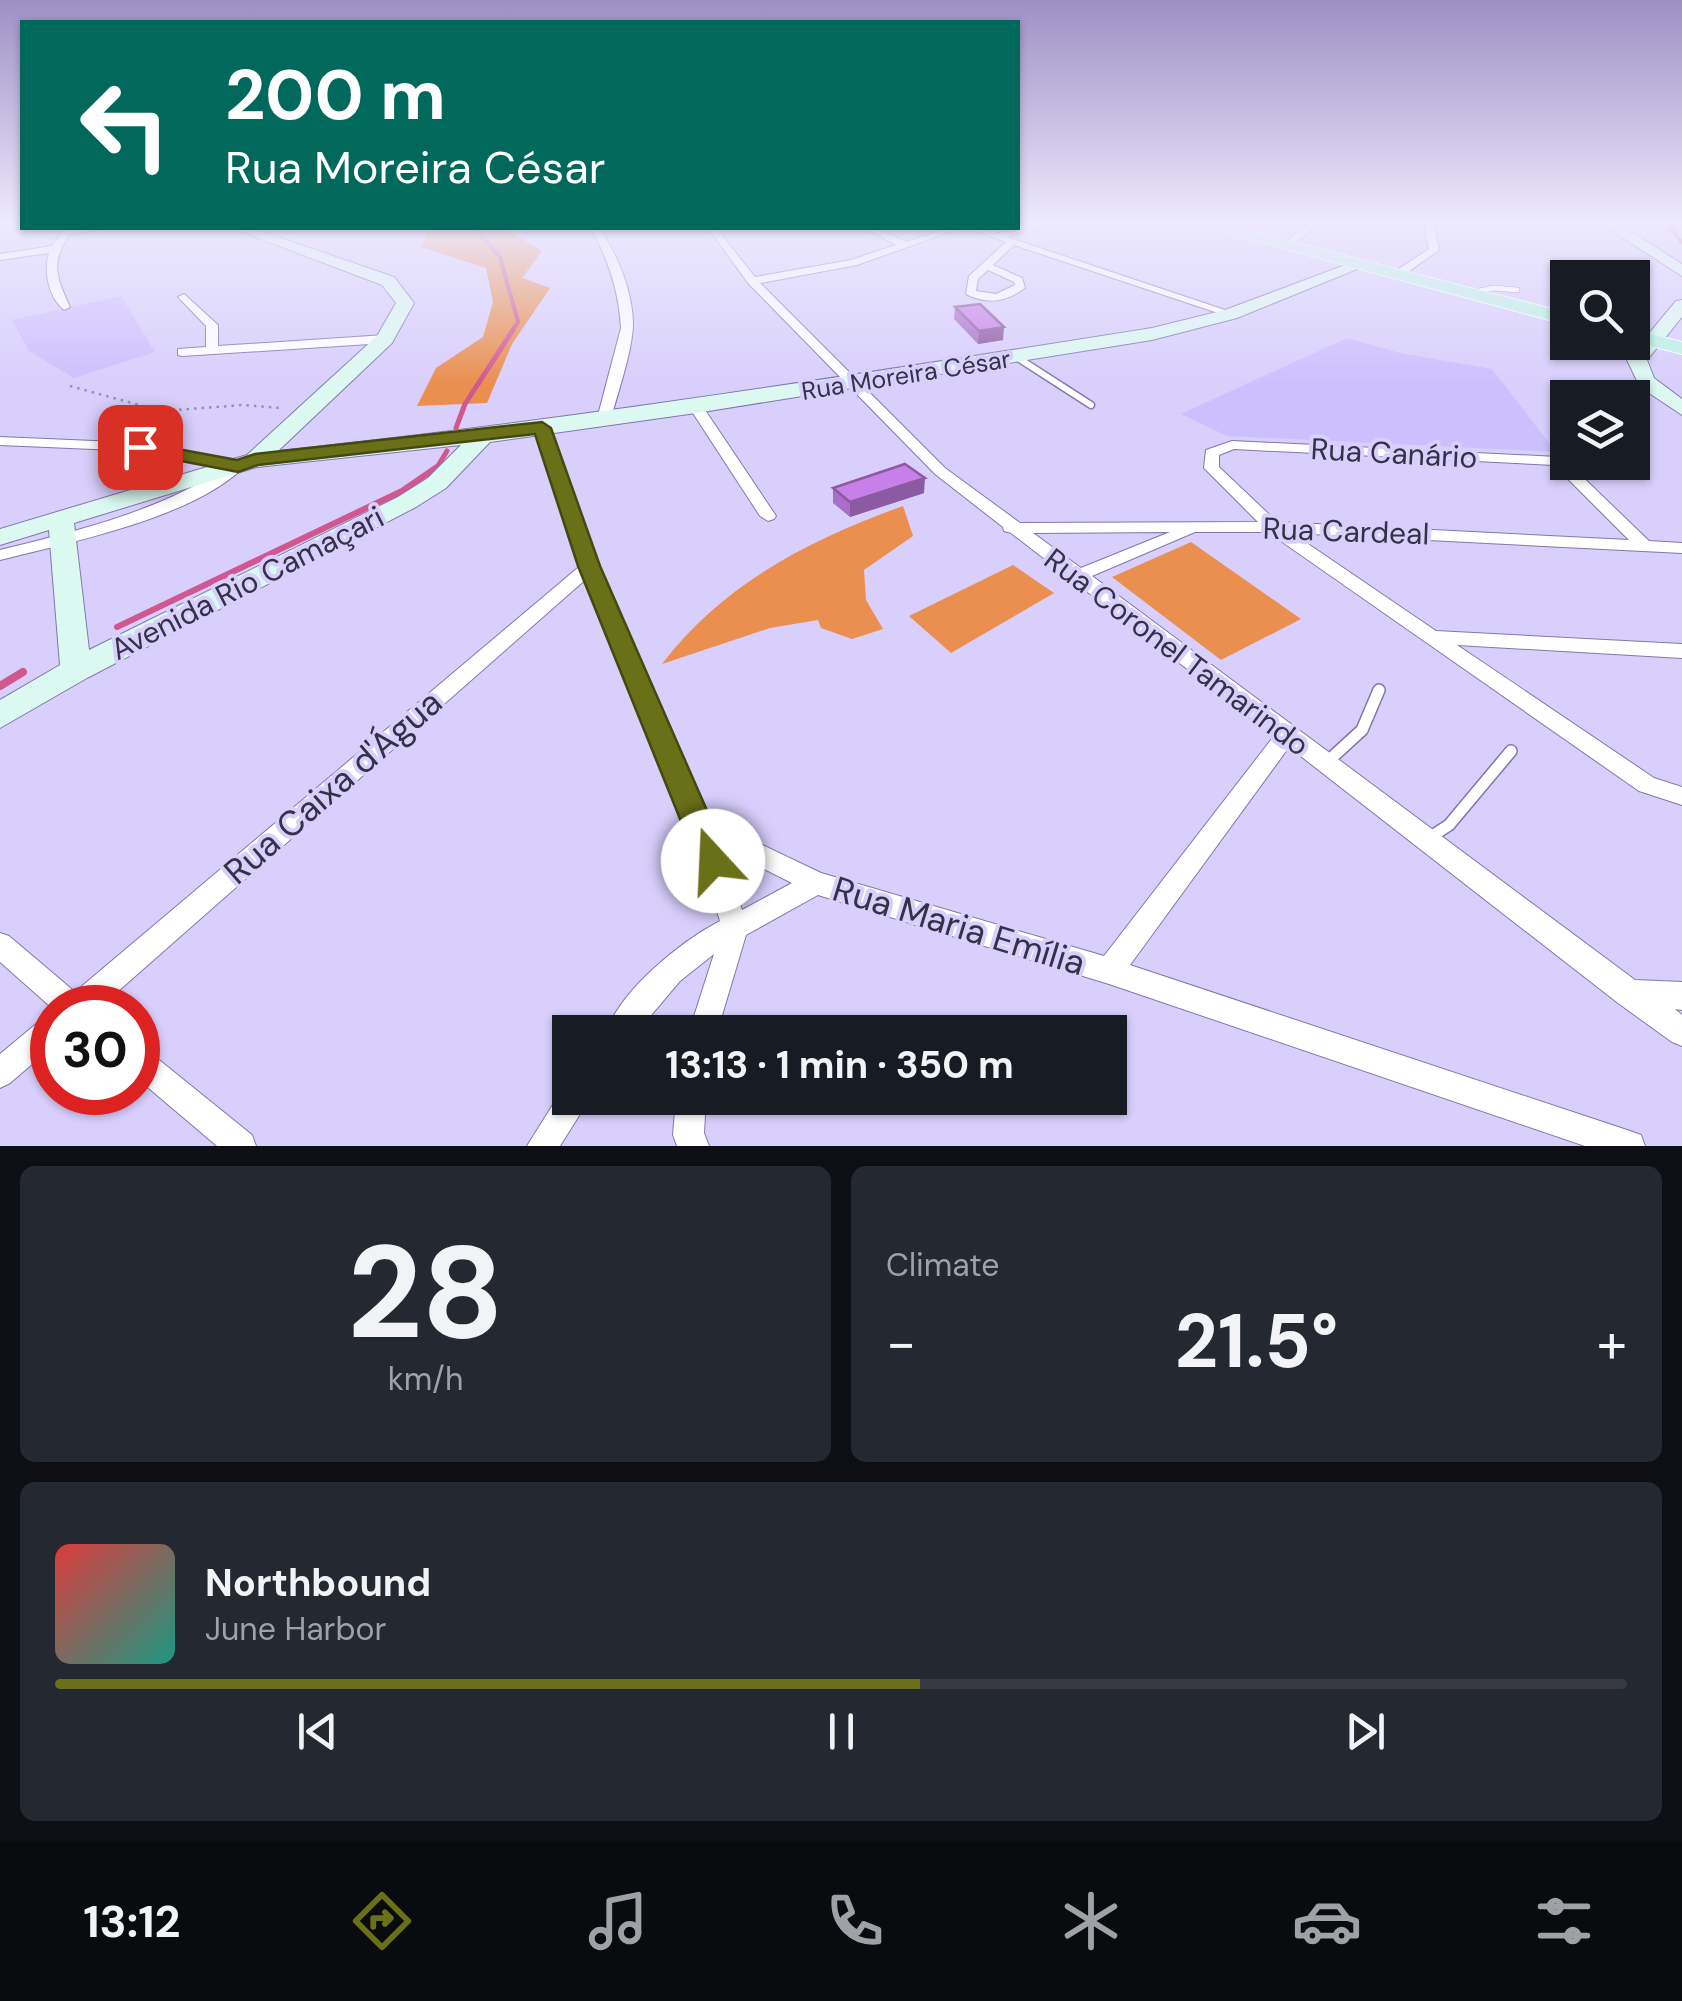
<!DOCTYPE html>
<meta charset="utf-8">
<style>
body{margin:0;font-family:"DM Sans",sans-serif;background:#242831;color:#f1f3f6;height:100vh;display:flex;flex-direction:column;font-size:38px;white-space:nowrap}
*{box-sizing:border-box;margin:0}
p{font-size:32px;color:#9ea1a6}
.icon{flex:none;width:55px;height:55px;fill:none;stroke:currentColor;stroke-width:2;stroke-linecap:round;stroke-linejoin:round}
.map{position:relative;height:1146px;overflow:hidden}
.panel{display:flex;flex-direction:column;gap:20px;padding:20px;background:#0d0f14;flex:1}
.panel>*{flex:none}
.hud{position:absolute;left:20px;top:20px;width:1000px;height:210px;border-radius:0px;box-shadow:0 2px 8px #0004;background:#00695c;color:#fff;overflow:hidden}
.buttons{position:absolute;left:1550px;top:260px;display:grid;gap:20px}
.buttons a{display:grid;place-items:center;width:100px;height:100px;border-radius:0px;background:#171b24;box-shadow:0 2px 8px #0004;font-size:50px}
.speed{position:absolute;left:30px;top:985px;display:flex;gap:20px;font-size:50px;font-weight:700;text-align:center}
.speed>*{display:grid;place-content:center;width:130px;height:130px;border-radius:50%;background:#171b24;box-shadow:0 2px 8px #0004;line-height:1}
.speed .limit{border:15px solid #d22;background:#fff;color:#111}
.pin{position:absolute;display:grid;place-items:center;width:85px;height:85px;color:#fff;margin:-42px;border-radius:20px;box-shadow:0 5px 15px #0006}
.me{position:absolute;width:110px;margin:-55px;rotate:340deg;stroke-linejoin:round;filter:drop-shadow(0 0 8px #0008)}
.turn{display:flex;align-items:center;gap:35px;height:210px;padding:0 40px;font-size:45px}
.turn .icon{width:130px;height:130px;stroke-width:2.5}
.turn b{display:block;font-size:70px;line-height:85px}
.big{font-size:75px;font-weight:700;line-height:1.1}
.panel .card{flex:1;display:flex;flex-direction:column;justify-content:center;gap:15px;min-width:0;padding:0 35px;border-radius:15px;background:#242831}
.panel .dial{align-items:center;gap:0}
.dial b{font-size:130px;line-height:1}
.song{display:flex;align-items:center;gap:30px}
.cover{width:120px;height:120px;border-radius:15px;background:linear-gradient(135deg,hsl(0 70% 55%),hsl(170 70% 35%))}
.played{height:10px;border-radius:5px;background:linear-gradient(90deg,#6a7018 55%,#363941 55%)}
.keys{display:flex;justify-content:space-around;direction:ltr}
.heat{display:flex;justify-content:space-between;align-items:center;font-size:55px;direction:ltr}
.panel .tiles{flex:1;display:grid;gap:20px;grid-template-columns:1fr 1fr}
.card:last-child{grid-column:span 2}
.trip{position:absolute;left:552px;top:1015px;width:575px;height:100px;border-radius:0px;background:#171b24;box-shadow:0 2px 8px #0004;font-weight:700;line-height:100px;text-align:center}
.tabs{display:flex;height:160px;justify-content:space-around;align-items:center;background:#090b0e;color:#9ea1a6}
.tabs .icon{width:70px;height:70px}
.tabs .active{color:#6a7018}
.tabs b{font-size:45px;color:#f1f3f6}
.map>svg:first-child{display:block}
.built{fill:#ccbffe}
.green{fill:#ea8f4f}
.lines{fill:none;stroke-linecap:round;stroke-linejoin:round}
.stream-far3{stroke:#d0578f;stroke-width:4}
.stream-far2{stroke:#d0578f;stroke-width:5}
.stream-far1{stroke:#d0578f;stroke-width:6}
.stream{stroke:#d0578f;stroke-width:8}
.lane-far2-casing{stroke:#8377aa;stroke-width:6}
.lane-far1-casing{stroke:#8377aa;stroke-width:9}
.lane-casing{stroke:#8377aa;stroke-width:14}
.street-casing{stroke:#8377aa;stroke-width:2}
.secondary-casing{stroke:#8377aa;stroke-width:2}
.primary-casing{stroke:#fff;stroke-width:2}
.path{stroke:#9790b3;stroke-width:2.5;stroke-dasharray:2.5 5;stroke-linecap:butt}
.lane-far2{stroke:#fff;stroke-width:5}
.lane-far1{stroke:#fff;stroke-width:6}
.lane{stroke:#fff;stroke-width:11}
.street{fill:#fff;fill-rule:evenodd}
.secondary{fill:#dcf9f1;fill-rule:evenodd}
.primary{fill:#baf3e3;fill-rule:evenodd}
.wall{fill:#ab6ec8}
.shaded-wall{fill:#8b5aa2}
.building{fill:#c780e8;stroke:#8b5aa2;stroke-width:2.5}
.route{fill:#6a7018;stroke:#454910;stroke-width:2.5}
.labels{text-anchor:middle;dominant-baseline:central;stroke-width:8;stroke-linejoin:round;paint-order:stroke}
.far-street-label{font-size:25px;fill:#353146;stroke:#d8cffc}
.street-label{font-size:30px;fill:#353146;stroke:#d8cffc}
.near-street-label{font-size:35px;fill:#353146;stroke:#d8cffc}
</style>
<div class="map">
<svg width="1682" height="1146" viewBox="0 0 1682 1146">
<rect width="100%" height="100%" fill="#d8cffc"/>
<g class="built">
<polygon points="121,296 155,352 74,378 29,351 12,320"/>
<polygon points="1347,338 1400,353 1492,369 1556,452 1227,436 1181,414"/>
</g>
<g class="green">
<polygon points="430,228 504,228 542,251 522,278 550,288 512,344 487,403 417,406 436,368 483,337 493,302 486,268 421,247"/>
<path d="M903,506L913,536L864,570L866,600L883,629L852,639L821,628L818,620L770,628L662,664C724,583 809,540 903,506Z"/>
<polygon points="1191,542 1301,619 1221,660 1112,577"/>
<polygon points="1013,565 1054,593 951,653 909,616"/>
</g>
<g class="lines">
<g class="stream-far3">
<polyline points="1676,223 1670,228 1682,242"/>
<polyline points="474,228 500,257 518,322 511,332"/>
</g>
<g class="stream-far2">
<polyline points="456,428 465,404 513,330"/>
<polyline points="436,469 447,451"/>
</g>
<polyline class="stream-far1" points="117,627 402,491 437,467"/>
<polyline class="stream" points="0,686 23,672"/>
<g class="lane-far2-casing">
<polyline id="lane-far2" points="1469,293 1494,288 1517,290"/>
</g>
<g class="lane-far1-casing">
<polyline id="lane-far1" points="1018,358 1091,405"/>
</g>
<g class="lane-casing">
<g id="lane">
<polyline points="1327,762 1362,730 1379,690"/>
<polyline points="1429,838 1449,825 1511,751"/>
</g>
</g>
<g class="street-casing">
<g id="street">
<path d="M1033,223H1049L1007,237L1237,314L1227,316L1014,245L993,265L1022,278L1025,288C1006,302 987,305 966,294L969,276L1006,242L968,228H980L998,233ZM988,270L1014,282L1015,285L996,294L976,291L978,279Z"/>
<polygon points="1309,223 1320,223 1290,247 1284,247 1284,243"/>
<polygon points="1424,223 1434,223 1439,250 1402,276 1394,276 1394,272 1429,249"/>
<path d="M65,228H109L70,234C50,263 56,276 70,307L64,310C49,298 43,272 49,253L0,260V254L52,246Z"/>
<path d="M591,228H599C618,255 633,292 633,325C632,353 618,391 611,419L604,423L597,419L621,328C619,291 608,259 591,228Z"/>
<path d="M708,228H716L755,277L851,260L896,245L865,228H875L906,242L949,228H961L857,265L760,283L945,468L1020,523L1258,522L1204,468L1206,450L1232,441L1558,457L1563,458L1649,541L1682,543V553L1292,533L1436,631L1682,644V658L1457,645L1654,778L1682,787V805L1639,791L1268,532H1195L1092,576L1635,980L1682,982V1010L1675,1009L1682,1015V1046L1672,1042L1618,1003L1289,747L1130,965L1630,1131L1641,1135L1645,1146H1585L1109,984L818,895L746,935L717,1032H689L714,954L680,981L637,1032H606C622,989 680,942 720,921L691,828L586,579L99,1008H52L0,962V933L9,936L75,992L580,566L535,428L542,424L549,428L598,567L712,821L821,873L1104,956L1274,736L1011,533L1004,531L1003,527L935,474L748,283ZM1234,449L1554,465L1629,540L1277,522L1219,467V455ZM1170,532L1081,568L1033,533ZM722,848L792,883L742,910Z"/>
<polygon points="184,294 218,325 218,346 385,335 391,339 385,343 182,356 178,355 178,349 206,347 206,326 178,297"/>
<polygon points="696,403 701,404 776,516 774,519 768,521 760,516 689,407"/>
<path d="M0,437L140,443L238,462L245,466C193,518 71,542 0,560V550C77,531 157,512 225,468L140,451L0,445Z"/>
<polygon points="52,1015 52,1047 10,1083 0,1088 0,1054 42,1019"/>
<polygon points="138,1047 148,1051 252,1135 256,1146 217,1146 138,1079"/>
<polygon points="570,1085 570,1098 590,1098 560,1146 527,1146 564,1087"/>
<polygon points="676,1098 706,1098 704,1133 709,1146 677,1146 673,1135"/>
</g>
</g>
<g class="secondary-casing">
<g id="secondary">
<polygon points="1600,223 1618,223 1682,264 1682,276"/>
<path d="M232,228H252L394,277L414,303L392,343L278,451C571,420 861,374 1152,328L1225,310L1353,262L1367,265L1237,318L1152,340L696,413L490,442L446,488L416,507L87,678L0,728V700L60,665L49,530L0,545V529L247,455L377,336L396,303L382,285ZM461,445L428,478L398,497L89,650L74,523L257,467Z"/>
<polygon points="1682,300 1682,317 1647,360 1654,378 1682,399 1682,415 1640,387 1627,360 1676,301"/>
</g>
</g>
<g class="primary-casing">
<g id="primary">
<polygon points="1189,223 1218,223 1568,313 1568,325"/>
<polygon points="1632,329 1682,342 1682,354 1632,341"/>
</g>
</g>
<polyline class="path" points="70,386 161,411 243,405 281,408"/>
<use href="#lane-far2" class="lane-far2"/>
<use href="#lane-far1" class="lane-far1"/>
<use href="#lane" class="lane"/>
<use href="#street" class="street"/>
<use href="#secondary" class="secondary"/>
<use href="#primary" class="primary"/>
</g>
<g class="wall">
<polygon points="955,307 1003,340 978,344 954,319"/>
<polygon points="833,488 924,493 850,517 833,503"/>
</g>
<g class="shaded-wall">
<polygon points="1004,327 1003,340 978,344 979,331"/>
<polygon points="925,478 924,493 850,517 850,502"/>
</g>
<g class="building">
<polygon points="980,304 1004,327 979,331 955,307"/>
<polygon points="905,464 925,478 850,502 833,488"/>
</g>
<linearGradient id="sky" x2="0" y2="1"><stop stop-color="#9e8fc4"/><stop offset="0.58" stop-color="#ede9fe"/><stop offset="1" stop-color="#ede9fe" stop-opacity="0"/></linearGradient>
<rect width="1682" height="384" fill="url(#sky)"/>
<polygon class="route" points="542,422 551,428 600,566 729,861 724,871 713,875 702,871 697,861 578,566 535,434 258,465 238,472 140,453 130,447 140,442 237,460 255,454"/>
<g class="labels">
<g class="far-street-label">
<text transform="translate(906 375) rotate(-9)">Rua Moreira César</text>
</g>
<g class="street-label">
<text transform="translate(1394 453) rotate(3)">Rua Canário</text>
<text transform="translate(1346 531) rotate(2)">Rua Cardeal</text>
<text transform="translate(247 583) rotate(-27)">Avenida Rio Camaçari</text>
<text transform="translate(1177 652) rotate(37)">Rua Coronel Tamarindo</text>
</g>
<g class="near-street-label">
<text transform="translate(333 787) rotate(-41)">Rua Caixa d'Água</text>
<text transform="translate(959 926) rotate(17)">Rua Maria Emília</text>
</g>
</g>
</svg>
<div class="buttons">
<a><svg class="icon" aria-label="search" viewBox="0 0 24 24"><circle cx="10" cy="10" r="6"/><path d="M15 15l6 6"/></svg></a>
<a><svg class="icon" aria-label="layers" viewBox="0 0 24 24"><path d="M12 4l9 5-9 5-9-5zM3 14l9 5 9-5"/></svg></a>
</div>
<div class="speed"><div class="limit">30</div></div>
<div class="pin" style="left:140px;top:447px;background:#d93025"><svg class="icon" aria-label="arrive" viewBox="0 0 24 24"><path d="M6 21V4h12l-3 4 3 4H6"/></svg></div>
<svg class="me" style="left:713px;top:861px" viewBox="-20 -20 40 40"><circle r="19" fill="#fff"/><path d="M0-13L10 11 0 6-10 11z" fill="#6a7018"/></svg>
<div class="trip">13:13 · 1 min · 350 m</div>
<div class="hud">
<div class="turn"><svg class="icon" aria-label="left" viewBox="0 0 24 24"><path d="M17 20v-9H6M10 6l-5 5 5 5"/></svg><div><b>200 m</b>Rua Moreira César</div></div>
</div>
</div>
<section class="panel">
<div class="tiles">
<div class="card dial"><b>28</b><p>km/h</p></div>
<div class="card"><p>Climate</p>
<div class="heat"><a>−</a><b class="big">21.5°</b><a>+</a></div>
</div>
<div class="card">
<div class="song"><i class="cover"></i><div><b>Northbound</b><p>June Harbor</p></div></div>
<div class="played"></div>
<div class="keys"><svg class="icon" aria-label="previous" viewBox="0 0 24 24"><path d="M18 5L8 12l10 7zM5 5v14"/></svg><svg class="icon" aria-label="pause" viewBox="0 0 24 24"><path d="M8 5v14M16 5v14"/></svg><svg class="icon" aria-label="next" viewBox="0 0 24 24"><path d="M6 5l10 7-10 7zM19 5v14"/></svg></div>
</div>
</div>
</section>
<nav class="tabs">
<b>13:12</b>
<svg class="icon active" aria-label="directions" viewBox="0 0 24 24"><path d="M12 3l9 9-9 9-9-9zM9 14v-3h6M13 9l2 2-2 2"/></svg>
<svg class="icon" aria-label="music" viewBox="0 0 24 24"><path d="M9 18V5l10-2v13"/><circle cx="6" cy="18" r="3"/><circle cx="16" cy="16" r="3"/></svg>
<svg class="icon" aria-label="phone" viewBox="0 0 24 24"><path d="M5 4h4l2 5-3 2q2 4 5 5l2-3 5 2v4C11 20 4 13 5 4z"/></svg>
<svg class="icon" aria-label="climate" viewBox="0 0 24 24"><path d="M12 3v18M4 7l16 10M4 17L20 7"/></svg>
<svg class="icon" aria-label="car" viewBox="0 0 24 24"><path d="M5 17H2v-5l4-1 3-4h7l3 4 3 1v5h-3M9 17h6M6 11h13"/><circle cx="7" cy="17" r="2"/><circle cx="17" cy="17" r="2"/></svg>
<svg class="icon" aria-label="filters" viewBox="0 0 24 24"><path d="M4 7h16M4 17h16"/><circle cx="9" cy="7" r="2"/><circle cx="15" cy="17" r="2"/></svg>
</nav>
